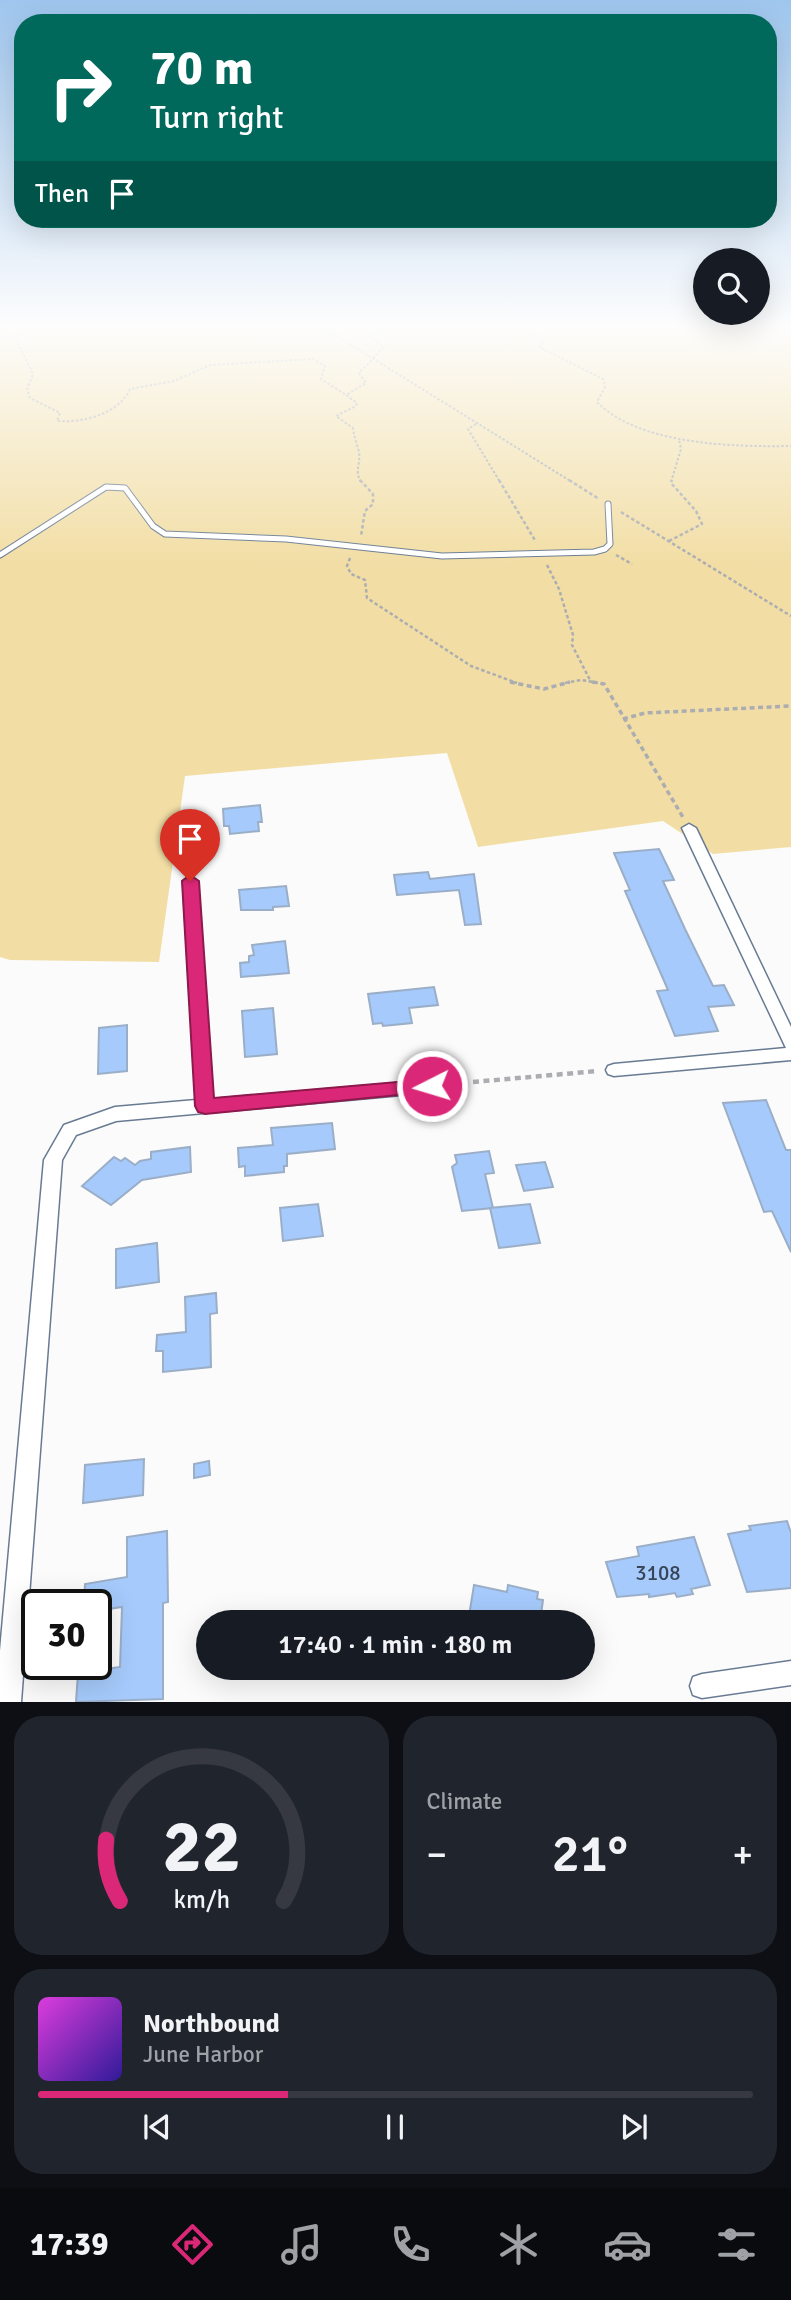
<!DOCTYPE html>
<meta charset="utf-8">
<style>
body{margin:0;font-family:Signika,sans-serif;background:#20242c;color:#f1f3f6;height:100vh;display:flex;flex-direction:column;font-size:26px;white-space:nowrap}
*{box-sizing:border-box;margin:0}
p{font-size:23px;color:#9ea1a6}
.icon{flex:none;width:38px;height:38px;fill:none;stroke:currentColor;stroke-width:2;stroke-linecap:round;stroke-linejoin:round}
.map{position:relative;height:1702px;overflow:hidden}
.sheet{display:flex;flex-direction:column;gap:14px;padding:14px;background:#0d0f14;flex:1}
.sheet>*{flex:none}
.top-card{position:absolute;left:14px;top:14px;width:763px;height:214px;border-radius:28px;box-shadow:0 7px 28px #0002;background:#00695c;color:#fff;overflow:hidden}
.buttons{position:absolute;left:693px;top:248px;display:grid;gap:14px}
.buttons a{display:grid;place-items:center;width:77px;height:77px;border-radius:50%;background:#171b24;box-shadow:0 7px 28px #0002;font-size:35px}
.speed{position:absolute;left:21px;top:1589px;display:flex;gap:14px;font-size:35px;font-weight:700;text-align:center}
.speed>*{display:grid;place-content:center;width:91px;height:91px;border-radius:50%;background:#171b24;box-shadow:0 7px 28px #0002;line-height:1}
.speed .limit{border:4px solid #111;border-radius:10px;background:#fff;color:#111}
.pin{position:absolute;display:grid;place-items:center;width:60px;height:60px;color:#fff;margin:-72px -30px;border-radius:50% 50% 50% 0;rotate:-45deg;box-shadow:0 0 7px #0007}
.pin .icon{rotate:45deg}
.me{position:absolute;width:77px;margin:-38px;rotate:265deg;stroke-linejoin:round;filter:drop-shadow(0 0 5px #0008)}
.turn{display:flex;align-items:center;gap:24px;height:147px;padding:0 21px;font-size:32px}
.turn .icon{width:91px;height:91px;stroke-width:2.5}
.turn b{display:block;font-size:49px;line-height:60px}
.then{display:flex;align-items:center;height:66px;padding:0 21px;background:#0003;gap:14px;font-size:26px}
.big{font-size:52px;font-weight:600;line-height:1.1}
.sheet .card{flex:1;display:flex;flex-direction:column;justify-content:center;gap:10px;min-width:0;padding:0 24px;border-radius:28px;background:#20242c}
.sheet .dial{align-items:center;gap:0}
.dial svg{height:182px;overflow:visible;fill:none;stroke:#363941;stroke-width:7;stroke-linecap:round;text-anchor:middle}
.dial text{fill:#f1f3f6;stroke:none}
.song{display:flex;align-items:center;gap:21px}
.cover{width:84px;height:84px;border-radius:10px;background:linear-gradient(135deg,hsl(300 70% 55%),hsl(250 70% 35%))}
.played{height:7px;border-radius:4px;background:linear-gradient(90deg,#db2777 35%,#363941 35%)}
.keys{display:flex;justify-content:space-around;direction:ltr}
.heat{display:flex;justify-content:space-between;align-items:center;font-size:38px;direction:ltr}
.sheet .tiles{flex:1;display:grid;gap:14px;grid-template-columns:1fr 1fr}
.card:last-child{grid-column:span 2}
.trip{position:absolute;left:196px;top:1610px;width:399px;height:70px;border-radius:35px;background:#171b24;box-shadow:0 7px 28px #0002;font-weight:600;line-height:70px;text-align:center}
.tabs{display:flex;height:112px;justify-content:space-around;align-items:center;background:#090b0e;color:#9ea1a6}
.tabs .icon{width:49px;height:49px}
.tabs .current{color:#db2777}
.tabs b{font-size:32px;color:#f1f3f6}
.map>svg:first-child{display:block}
.green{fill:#f2dea5}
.building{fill:#a5cafb;stroke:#9baec7;stroke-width:2}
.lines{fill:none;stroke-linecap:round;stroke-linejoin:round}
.service-casing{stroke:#697b92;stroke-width:7}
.minor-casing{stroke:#697b92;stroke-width:3}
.path-far3{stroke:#abadb1;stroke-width:2;stroke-dasharray:2.5 2;stroke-linecap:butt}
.path-far2{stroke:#abadb1;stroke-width:2.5;stroke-dasharray:3.5 2.5;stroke-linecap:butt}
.path-far1{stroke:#abadb1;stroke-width:3.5;stroke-dasharray:5 3.5;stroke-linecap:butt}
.path{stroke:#abadb1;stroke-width:4.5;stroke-dasharray:6 4.5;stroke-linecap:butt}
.service{stroke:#fff;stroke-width:5}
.minor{fill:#fff;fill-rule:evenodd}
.route{fill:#db2777;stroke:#8e194d;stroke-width:2}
.labels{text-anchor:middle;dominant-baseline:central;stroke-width:5;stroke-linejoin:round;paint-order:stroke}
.near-number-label{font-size:21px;fill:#374558}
</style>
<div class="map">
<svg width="791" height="1702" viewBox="0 0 791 1702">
<rect width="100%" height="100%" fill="#fbfbfb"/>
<polygon class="green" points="0,325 791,325 791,847 713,854 663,821 478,847 447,753 185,776 159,962 10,960 0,957"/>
<g class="building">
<polygon points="260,805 262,822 258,822 259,831 230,834 229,826 224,826 223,809"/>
<polygon points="659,849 674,880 663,881 685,929 713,986 724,985 734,1005 708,1007 718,1031 675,1036 657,991 668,990 625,891 630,890 614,853"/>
<polygon points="428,872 430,879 474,874 481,924 465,925 459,890 397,895 394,875"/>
<polygon points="286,886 289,906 273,907 273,910 241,910 239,890"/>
<polygon points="285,941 289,973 241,977 240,963 249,962 249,956 254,955 252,945"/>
<polygon points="434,987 438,1005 409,1008 412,1023 383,1026 382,1023 373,1024 368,994"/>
<polygon points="273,1008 277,1054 245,1057 242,1011"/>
<polygon points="127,1025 127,1071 98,1074 99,1028"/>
<polygon points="766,1100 786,1150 791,1150 791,1252 772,1211 764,1212 723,1103"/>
<polygon points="332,1123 335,1149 287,1154 287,1166 284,1166 284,1172 245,1176 245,1166 239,1167 238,1148 273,1145 271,1128"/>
<polygon points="190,1147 191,1172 142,1180 111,1205 82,1186 114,1157 121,1161 125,1158 135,1165 140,1161 151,1159 151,1152"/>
<polygon points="489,1151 494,1173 485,1174 493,1208 462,1211 452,1167 457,1163 455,1155"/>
<polygon points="545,1162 553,1187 524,1191 516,1165"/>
<polygon points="318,1204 323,1236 283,1241 280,1208"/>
<polygon points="530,1204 540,1243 499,1248 490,1208"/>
<polygon points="157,1243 159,1282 116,1288 116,1249"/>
<polygon points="216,1293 217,1313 210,1314 211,1367 163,1372 163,1351 156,1351 157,1335 186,1332 185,1297"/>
<polygon points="144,1459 143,1495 83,1503 85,1465"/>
<polygon points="209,1461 210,1475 194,1478 194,1464"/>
<polygon points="787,1521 791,1533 791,1588 747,1592 728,1534 751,1530 749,1526"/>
<polygon points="167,1531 168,1602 163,1603 163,1699 76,1702 78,1673 120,1667 122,1607 96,1611 96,1605 84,1605 85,1584 127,1577 127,1537"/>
<polygon points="694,1537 710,1585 691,1589 693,1594 677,1597 675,1593 649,1597 649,1594 617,1597 606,1562 639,1556 637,1547"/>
<polygon points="474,1585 507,1592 508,1585 538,1592 537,1599 543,1600 540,1622 488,1622 488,1620 469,1616"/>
</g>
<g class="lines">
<g class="service-casing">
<polyline id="service" points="0,555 106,487 125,488 153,526 165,534 286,539 442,556 594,552 605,549 610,544 608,504"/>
</g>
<g class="minor-casing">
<g id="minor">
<polygon points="689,824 696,828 791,1027 791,1060 614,1076 608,1074 606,1070 608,1066 614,1064 786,1048 682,828"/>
<polygon points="190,876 197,881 213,1099 457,1078 463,1079 466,1084 463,1089 457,1090 116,1121 76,1135 62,1160 21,1702 0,1702 0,1651 44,1160 64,1125 115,1107 196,1100 183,881"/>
<polygon points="791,1661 791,1685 702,1698 693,1695 690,1686 693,1677 702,1674"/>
</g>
</g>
<g class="path-far3">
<path d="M26,325L15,337L33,374L27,389L30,398L60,413L57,421C83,423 119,414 130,389L174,381L210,365L313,359L325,366L321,379L346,395"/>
<polyline points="319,325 572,482"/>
<path d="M524,325L544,341L539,347L603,379L605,387L597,402C639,445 734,447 791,446"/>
<polyline points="476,424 468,429 500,482"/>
<path d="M361,482C354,471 361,464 359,452C357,444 354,437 353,428L336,416L356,406L357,403L346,395L366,383L359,373L384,347L370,336L368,325"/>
<polyline points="671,482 681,449 679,440"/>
</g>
<g class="path-far2">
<polyline points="360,480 373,494 373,504 365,511 361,536"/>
<polyline points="499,480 536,542"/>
<polyline points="569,480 599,499"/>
<polyline points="621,512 791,616"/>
<polyline points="669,541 702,524 696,511 671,483 672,480"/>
<polyline points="616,555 632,564"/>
<polyline points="350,558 347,566 351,574 365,580 367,598 471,666 517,683"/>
<polyline points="547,565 559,589 573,635 572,645 591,682"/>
<polyline points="565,683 581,680 600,683"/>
</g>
<g class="path-far1">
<polyline points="510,682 544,689 570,682"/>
<polyline points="592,682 604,684 684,819"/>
<polyline points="623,719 645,713 791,706"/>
</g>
<polyline class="path" points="473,1082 598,1071"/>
<use href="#service" class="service"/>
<use href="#minor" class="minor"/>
</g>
<linearGradient id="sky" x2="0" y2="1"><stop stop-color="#9fc6ee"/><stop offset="0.58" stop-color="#fdfdfd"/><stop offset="1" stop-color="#fdfdfd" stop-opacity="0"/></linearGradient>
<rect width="791" height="563" fill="url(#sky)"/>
<polygon class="route" points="190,875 199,881 214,1098 432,1079 439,1081 442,1086 439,1091 205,1114 198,1112 195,1106 182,881"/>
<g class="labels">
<g class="near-number-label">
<text x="658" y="1573">3108</text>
</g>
</g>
</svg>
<div class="buttons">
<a><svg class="icon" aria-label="search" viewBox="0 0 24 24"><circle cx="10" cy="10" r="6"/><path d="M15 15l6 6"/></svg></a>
</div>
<div class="speed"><div class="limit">30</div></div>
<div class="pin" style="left:190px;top:881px;background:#d93025"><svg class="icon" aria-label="arrive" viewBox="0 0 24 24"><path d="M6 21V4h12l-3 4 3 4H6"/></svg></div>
<svg class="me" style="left:432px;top:1086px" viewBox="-20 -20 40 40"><circle r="17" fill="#db2777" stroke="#fff" stroke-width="3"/><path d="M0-11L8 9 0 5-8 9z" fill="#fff"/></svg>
<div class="trip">17:40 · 1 min · 180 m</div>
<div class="top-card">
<div class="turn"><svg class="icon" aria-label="right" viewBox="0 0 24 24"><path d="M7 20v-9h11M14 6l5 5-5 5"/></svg><div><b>70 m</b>Turn right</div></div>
<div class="then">Then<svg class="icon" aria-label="arrive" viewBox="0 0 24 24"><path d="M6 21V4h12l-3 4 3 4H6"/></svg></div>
</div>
</div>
<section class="sheet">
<div class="tiles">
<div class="card dial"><svg viewBox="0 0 100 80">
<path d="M14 69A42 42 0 1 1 86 69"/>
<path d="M14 69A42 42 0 0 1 8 42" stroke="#db2777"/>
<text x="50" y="56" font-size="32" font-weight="700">22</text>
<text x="50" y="72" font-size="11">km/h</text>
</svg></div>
<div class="card"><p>Climate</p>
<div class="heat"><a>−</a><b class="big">21°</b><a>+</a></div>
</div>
<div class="card">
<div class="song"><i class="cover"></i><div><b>Northbound</b><p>June Harbor</p></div></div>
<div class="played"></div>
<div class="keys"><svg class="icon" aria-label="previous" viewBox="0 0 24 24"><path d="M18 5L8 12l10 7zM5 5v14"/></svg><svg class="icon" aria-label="pause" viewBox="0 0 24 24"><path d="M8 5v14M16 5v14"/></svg><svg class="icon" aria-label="next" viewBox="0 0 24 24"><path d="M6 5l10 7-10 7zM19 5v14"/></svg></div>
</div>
</div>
</section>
<nav class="tabs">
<b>17:39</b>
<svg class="icon current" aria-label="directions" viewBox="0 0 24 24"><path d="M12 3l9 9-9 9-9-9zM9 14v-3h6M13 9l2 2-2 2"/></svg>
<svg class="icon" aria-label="music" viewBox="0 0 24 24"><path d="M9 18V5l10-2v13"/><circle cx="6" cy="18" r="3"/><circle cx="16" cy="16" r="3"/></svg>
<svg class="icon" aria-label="phone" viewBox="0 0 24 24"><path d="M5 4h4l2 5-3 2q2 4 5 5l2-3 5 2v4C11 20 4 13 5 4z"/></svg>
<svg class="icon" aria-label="climate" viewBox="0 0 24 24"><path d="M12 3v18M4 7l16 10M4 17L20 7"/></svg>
<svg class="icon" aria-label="car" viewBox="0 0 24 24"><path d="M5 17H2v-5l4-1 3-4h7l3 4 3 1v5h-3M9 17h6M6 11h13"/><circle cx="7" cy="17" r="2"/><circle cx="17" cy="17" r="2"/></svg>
<svg class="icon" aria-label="filters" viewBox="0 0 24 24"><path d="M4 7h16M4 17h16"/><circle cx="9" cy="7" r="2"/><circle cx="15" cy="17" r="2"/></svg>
</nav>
